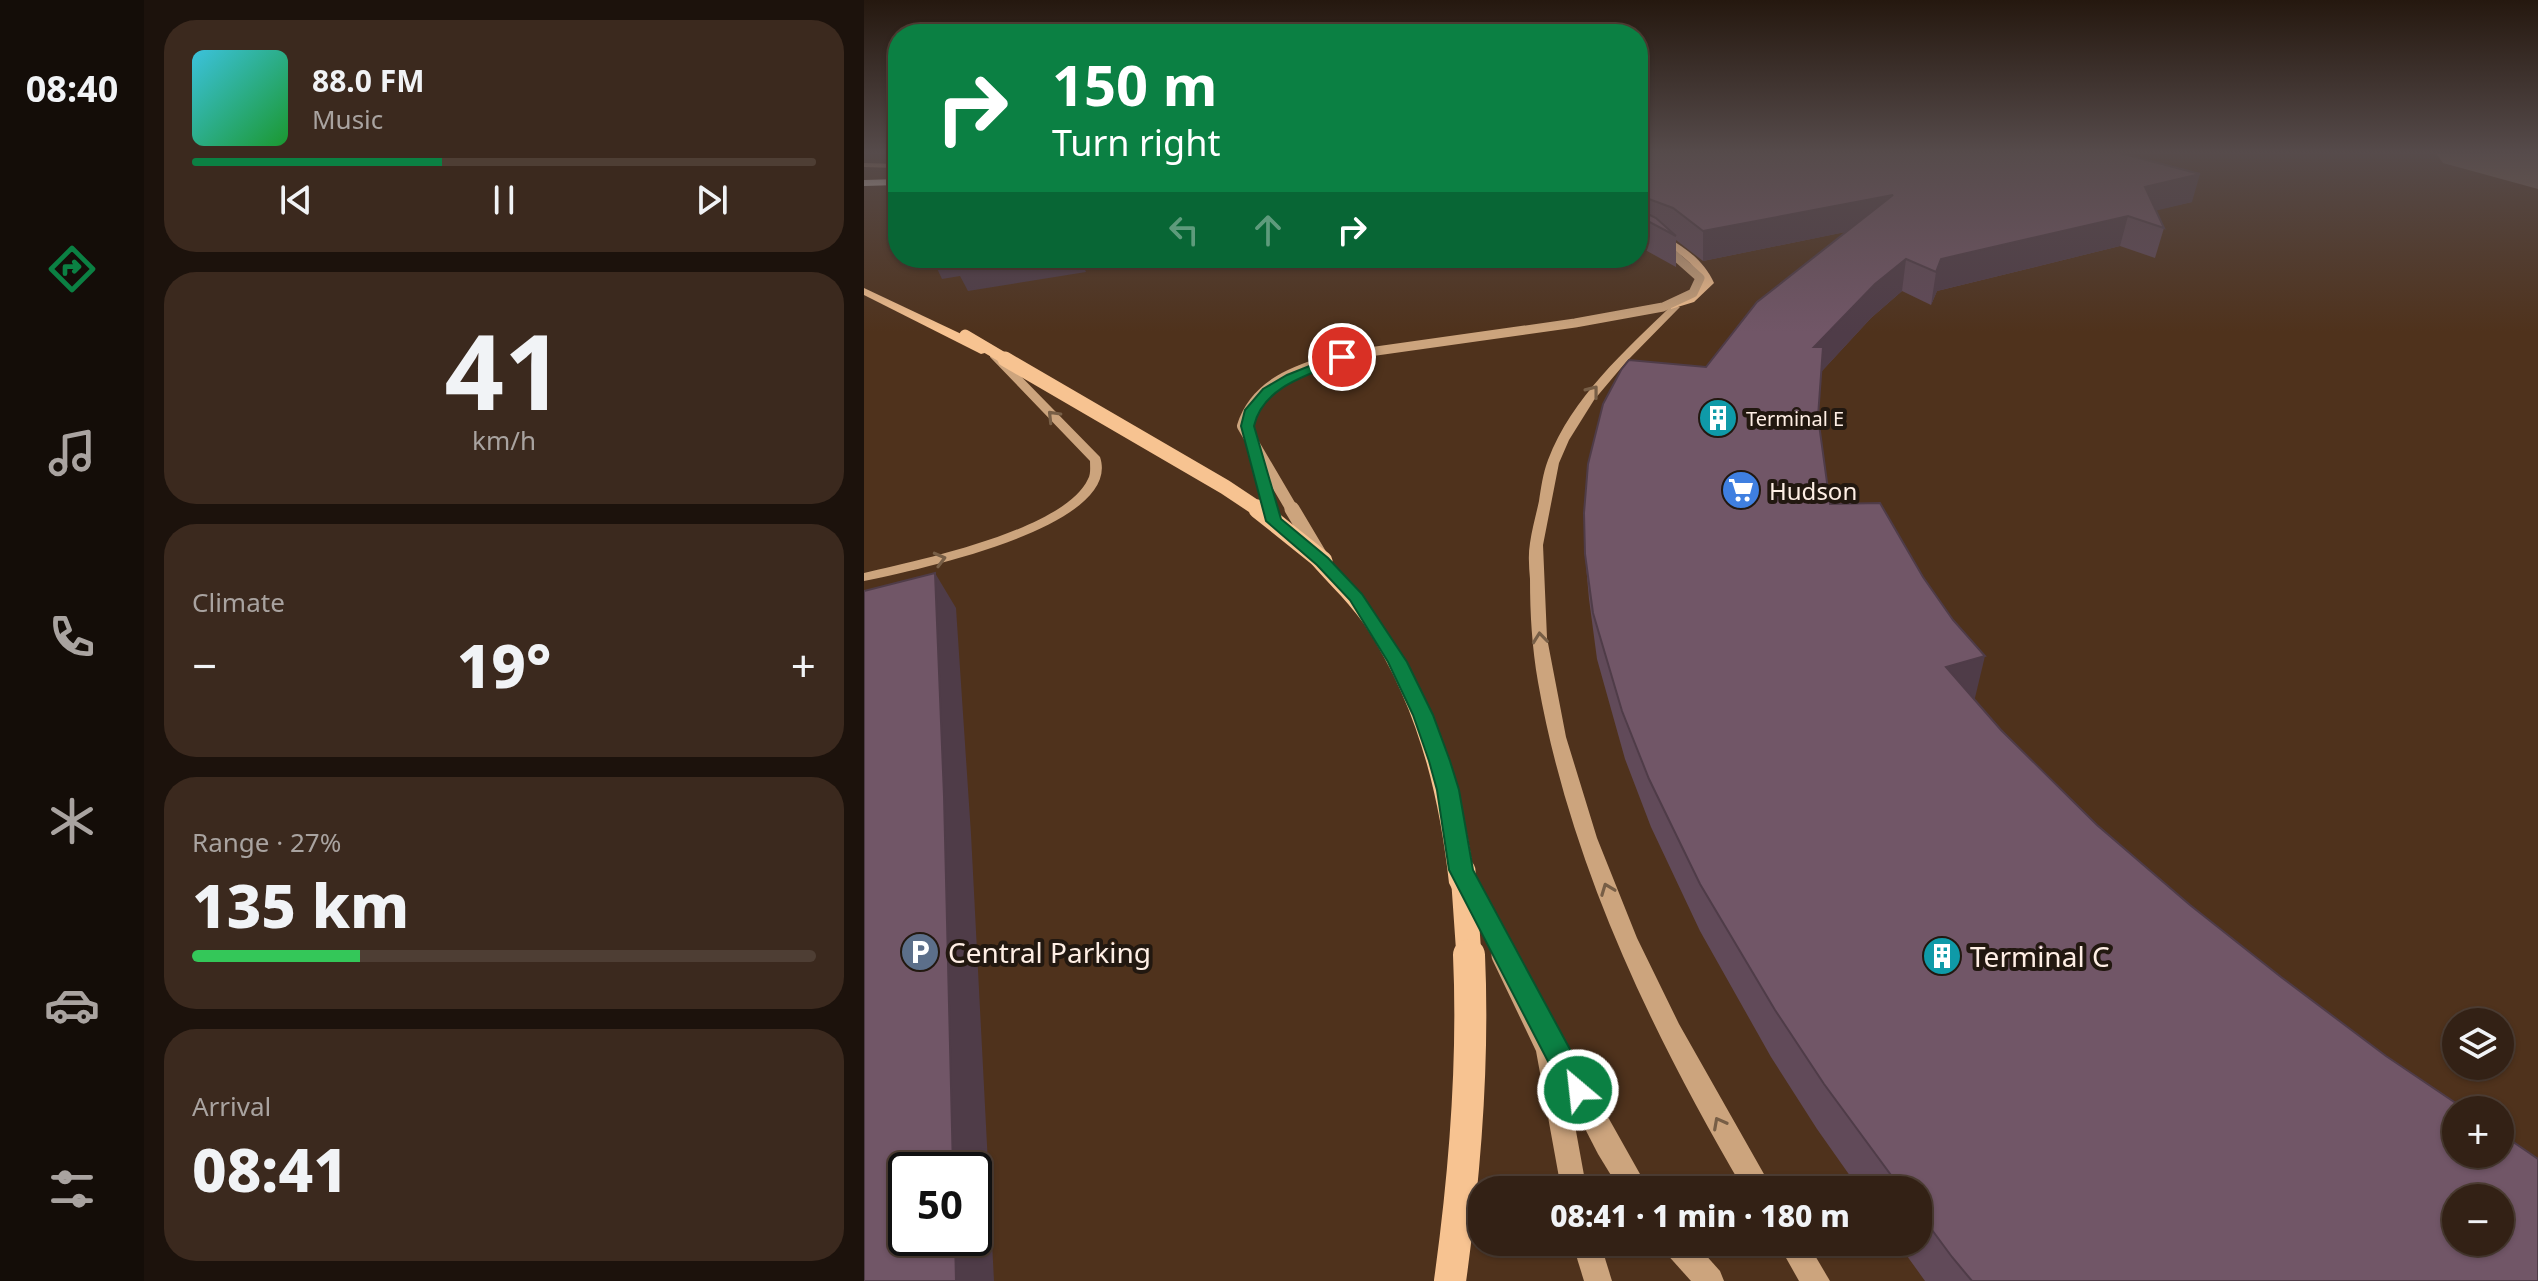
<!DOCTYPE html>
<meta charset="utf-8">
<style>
body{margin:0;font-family:"Noto Sans",sans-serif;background:#3b291e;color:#f1f3f6;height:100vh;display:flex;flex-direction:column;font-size:30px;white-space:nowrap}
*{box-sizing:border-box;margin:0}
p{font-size:26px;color:#a9a3a0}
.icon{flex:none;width:44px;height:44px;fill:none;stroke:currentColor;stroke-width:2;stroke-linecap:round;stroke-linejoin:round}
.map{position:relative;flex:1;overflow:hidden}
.details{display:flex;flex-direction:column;gap:20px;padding:20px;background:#1c120c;width:720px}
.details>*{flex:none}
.guide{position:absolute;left:24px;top:24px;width:760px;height:244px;border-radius:32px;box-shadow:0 2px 6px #0004,0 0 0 2px #4e3e34;background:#0b8043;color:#fff;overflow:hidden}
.tools{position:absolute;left:1578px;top:1008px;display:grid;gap:16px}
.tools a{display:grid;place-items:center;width:72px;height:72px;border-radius:50%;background:#332115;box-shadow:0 2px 6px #0004,0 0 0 2px #4e3e34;font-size:40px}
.speed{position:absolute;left:24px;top:1152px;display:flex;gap:16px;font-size:40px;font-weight:700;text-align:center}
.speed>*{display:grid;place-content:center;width:104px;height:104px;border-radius:50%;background:#332115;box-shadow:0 2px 6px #0004,0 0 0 2px #4e3e34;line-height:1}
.speed .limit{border:4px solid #111;border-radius:12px;background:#fff;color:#111}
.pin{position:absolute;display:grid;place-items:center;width:68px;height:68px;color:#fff;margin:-34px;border:4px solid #fff;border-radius:50%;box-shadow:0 2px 8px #0007}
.me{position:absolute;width:88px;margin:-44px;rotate:332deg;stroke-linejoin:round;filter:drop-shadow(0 0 6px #0008)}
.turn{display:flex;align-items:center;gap:28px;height:168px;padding:0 32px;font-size:36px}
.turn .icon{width:104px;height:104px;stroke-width:2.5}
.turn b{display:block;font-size:56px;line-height:68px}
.lanes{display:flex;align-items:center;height:76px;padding:0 32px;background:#0003;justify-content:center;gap:40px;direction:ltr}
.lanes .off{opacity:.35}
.big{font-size:60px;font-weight:800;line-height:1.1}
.details .widget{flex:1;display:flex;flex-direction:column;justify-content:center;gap:12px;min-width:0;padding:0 28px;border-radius:32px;background:#3b291e}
.details .dial{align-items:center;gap:0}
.dial b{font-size:104px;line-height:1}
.song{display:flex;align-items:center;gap:24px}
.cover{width:96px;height:96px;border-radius:12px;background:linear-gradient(135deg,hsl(190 70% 55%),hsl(130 70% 35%))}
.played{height:8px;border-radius:4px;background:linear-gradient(90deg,#0b8043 40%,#4e3e34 40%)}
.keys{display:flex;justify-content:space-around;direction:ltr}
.heat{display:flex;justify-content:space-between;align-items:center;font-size:44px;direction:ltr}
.charge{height:12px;border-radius:6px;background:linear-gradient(90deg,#34c759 27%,#4e3e34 0)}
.trip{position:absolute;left:604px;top:1176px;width:464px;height:80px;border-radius:32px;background:#332115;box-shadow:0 2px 6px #0004,0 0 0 2px #4e3e34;font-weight:800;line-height:80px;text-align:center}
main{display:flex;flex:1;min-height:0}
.tab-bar{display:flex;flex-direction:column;width:144px;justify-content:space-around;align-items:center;background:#140d08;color:#a9a3a0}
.tab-bar .icon{width:56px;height:56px}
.tab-bar .active{color:#0b8043}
.tab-bar b{font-size:36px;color:#f1f3f6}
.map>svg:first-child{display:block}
.built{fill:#4f321c;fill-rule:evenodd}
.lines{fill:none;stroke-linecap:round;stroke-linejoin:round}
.taxiway{fill:#7e685a;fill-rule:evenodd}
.secondary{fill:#cca47d;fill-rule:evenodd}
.primary{fill:#f7c391;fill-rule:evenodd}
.highway{fill:#f8ebdf;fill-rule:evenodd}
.secondary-bridge-far4{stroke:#cca47d;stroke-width:9}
.secondary-bridge-far3{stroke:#cca47d;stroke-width:12}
.secondary-bridge-far2{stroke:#cca47d;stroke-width:15}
.secondary-bridge-far1{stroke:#cca47d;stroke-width:20}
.secondary-bridge{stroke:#cca47d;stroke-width:25}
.primary-bridge-far4{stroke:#f7c391;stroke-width:11}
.primary-bridge-far3{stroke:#f7c391;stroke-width:15}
.primary-bridge-far2{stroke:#f7c391;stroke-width:19}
.primary-bridge-far1{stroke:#f7c391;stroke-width:25}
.primary-bridge{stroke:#f7c391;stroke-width:32}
.wall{fill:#614a59}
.shaded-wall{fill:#4f3c48}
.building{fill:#715667;stroke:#4f3c48;stroke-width:2;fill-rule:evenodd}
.oneway{stroke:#775e46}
.route{fill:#0b8043;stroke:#07532c;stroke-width:2}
.labels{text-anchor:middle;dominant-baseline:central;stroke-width:8;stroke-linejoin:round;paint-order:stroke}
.far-poi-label{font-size:20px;fill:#feeee4;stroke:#221810;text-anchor:start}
.poi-label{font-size:24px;fill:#feeee4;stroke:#221810;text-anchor:start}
.near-poi-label{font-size:28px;fill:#feeee4;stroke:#221810;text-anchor:start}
</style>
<main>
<nav class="tab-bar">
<b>08:40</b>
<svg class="icon active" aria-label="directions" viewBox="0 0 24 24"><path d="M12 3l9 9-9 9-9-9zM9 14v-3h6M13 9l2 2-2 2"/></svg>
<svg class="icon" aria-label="music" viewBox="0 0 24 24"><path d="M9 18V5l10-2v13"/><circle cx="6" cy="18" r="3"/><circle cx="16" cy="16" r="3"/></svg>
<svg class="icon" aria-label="phone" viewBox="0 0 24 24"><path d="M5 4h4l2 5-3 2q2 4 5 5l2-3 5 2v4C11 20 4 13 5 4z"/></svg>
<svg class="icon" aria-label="climate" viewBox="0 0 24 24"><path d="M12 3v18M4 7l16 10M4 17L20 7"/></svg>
<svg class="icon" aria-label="car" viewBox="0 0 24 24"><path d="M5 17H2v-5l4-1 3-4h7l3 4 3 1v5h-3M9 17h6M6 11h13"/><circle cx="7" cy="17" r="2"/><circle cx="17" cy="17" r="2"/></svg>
<svg class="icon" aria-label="filters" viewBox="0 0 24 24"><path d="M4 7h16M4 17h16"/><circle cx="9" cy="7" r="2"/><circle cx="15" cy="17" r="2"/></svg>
</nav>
<section class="details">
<div class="widget">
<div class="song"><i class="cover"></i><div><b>88.0 FM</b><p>Music</p></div></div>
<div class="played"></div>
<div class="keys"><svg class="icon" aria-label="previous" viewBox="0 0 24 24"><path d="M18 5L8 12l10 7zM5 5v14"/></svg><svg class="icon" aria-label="pause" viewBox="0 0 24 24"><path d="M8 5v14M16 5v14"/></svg><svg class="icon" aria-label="next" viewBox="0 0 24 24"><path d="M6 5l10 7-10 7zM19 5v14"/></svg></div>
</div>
<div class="widget dial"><b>41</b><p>km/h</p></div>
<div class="widget"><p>Climate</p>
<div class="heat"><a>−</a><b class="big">19°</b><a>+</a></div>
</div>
<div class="widget"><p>Range · 27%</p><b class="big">135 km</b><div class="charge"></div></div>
<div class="widget"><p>Arrival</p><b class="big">08:41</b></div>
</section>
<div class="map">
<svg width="1674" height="1281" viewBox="0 0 1674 1281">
<rect width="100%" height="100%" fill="#442c1c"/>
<path class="built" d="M0,152H34V258H774V152H1674V1281H0ZM1592,1022H1636V1066H1592ZM1592,1110H1636V1154H1592ZM42,1170H110V1238H42ZM618,1190H1054V1242H618ZM1592,1198H1636V1242H1592Z"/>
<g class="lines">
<polygon class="taxiway" points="1571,152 1662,152 1674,155 1674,189 1579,163"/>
<g class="secondary">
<polygon points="0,163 34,164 34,168 0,167"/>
<path d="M808,305L816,307L762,362L730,400L705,440L695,463L679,545L683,638L702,737L733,838L773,938L815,1024L909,1190H880C787,1032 706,863 674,682C668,647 666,614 666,579C665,567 664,555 666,543C668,529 672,515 675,501C677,488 679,473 684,460C708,397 761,351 808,305Z"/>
<path d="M126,353H134L236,457C260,528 46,571 0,581V573C52,561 201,530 224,479C227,474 226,467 226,461L126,357Z"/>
<polygon points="388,437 394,441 417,521 415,524 410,525 403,521 382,441"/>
<polygon points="690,1034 699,1037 785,1190 756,1190 734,1154 678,1045 681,1037"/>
<polygon points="708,1242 736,1242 748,1281 720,1281"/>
<polygon points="797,1242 830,1242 856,1271 860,1281 827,1281 801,1252"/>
<polygon points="913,1242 943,1242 966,1281 935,1281"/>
</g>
<g class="primary">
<path d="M774,225C804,236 837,253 850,283L830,302L807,309V305L822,298L838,282C828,255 798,244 774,232Z"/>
<polygon points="0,288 127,348 128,351 117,354 0,295"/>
<path d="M445,545L451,546C549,643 593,747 611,883L607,891L598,894L589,891L585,883C575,791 552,702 500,624C481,597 456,576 436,550Z"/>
</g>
<polygon class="highway" points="34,179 34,185 0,186 0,180"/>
<polyline class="secondary-bridge-far4" points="466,361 498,353 711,323 799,307 829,293 836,278 799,245"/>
<path class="secondary-bridge-far3" d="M429,511L379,426C392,384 434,370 472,359"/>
<polyline class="secondary-bridge-far2" points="428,509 456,556"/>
<polyline class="secondary-bridge-far1" points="605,884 641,957"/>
<polyline class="secondary-bridge" points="640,955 684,1047 710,1190"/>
<polyline class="primary-bridge-far4" points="101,335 145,361"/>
<polyline class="primary-bridge-far3" points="141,359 361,487 397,511"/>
<polyline class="primary-bridge-far2" points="394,509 459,561"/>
<polyline class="primary-bridge-far1" points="599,871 605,957"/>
<path class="primary-bridge" d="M586,1281C601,1173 610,1064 605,955"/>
</g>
<polygon class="wall" points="774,152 1328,202 1292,210 1300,228 1291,258 1256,246 1073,291 1067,305 1038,291 1007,318 957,372 954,417 966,504 1110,699 1137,730 1674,1281 1061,1281 1033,1242 1054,1242 1054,1190 996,1190 953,1129 907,1057 836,931 787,827 761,759 733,659 725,599 721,554 842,367 981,232 839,261 812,240 812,267 774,246"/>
<g class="shaded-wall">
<polygon points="1336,174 1328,202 1274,215 1281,187"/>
<polygon points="1029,195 1026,223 839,261 839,231"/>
<polygon points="1264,216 1256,246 1073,291 1067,305 1072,272 1077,259"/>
<polygon points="68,258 250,258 218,263 222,272 104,291 96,276 78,279"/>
<polygon points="1042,259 1038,291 1007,318 947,383 950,347 1011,284"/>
<polygon points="71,573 92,608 107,834 130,1281 92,1281 91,1238 110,1238 110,1170 89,1170"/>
<polygon points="1121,656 1110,702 1082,667"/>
</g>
<g class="building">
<path d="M774,152H1252L1336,174L1281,187L1300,228L1264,216L1077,259L1072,272L1042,259L1011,284L950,347H959L954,417L966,504L1016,503L1059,577L1089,620L1121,656L1082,667L1137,730L1233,825L1326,905L1417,977L1522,1056L1602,1110H1592V1154H1636V1133L1674,1159V1281H1108L1088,1257L1054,1211V1190H1038L960,1084L911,1010L836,884L785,779L758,711L729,613L721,554L720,513L724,464L739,404L757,370L765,360L842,367L893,302L1029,195L839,231L809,208L774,195ZM1592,1198H1636V1242H1592Z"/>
<polygon points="774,209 792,218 812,236 774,216"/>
<polygon points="71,573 80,796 89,1170 42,1170 42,1238 91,1238 92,1281 0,1281 0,591"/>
</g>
<defs><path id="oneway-chevron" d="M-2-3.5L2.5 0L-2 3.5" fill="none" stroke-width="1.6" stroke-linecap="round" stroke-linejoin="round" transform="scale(2)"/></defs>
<g class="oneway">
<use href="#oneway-chevron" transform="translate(729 391) rotate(-52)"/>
<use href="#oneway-chevron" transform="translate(189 416) rotate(-134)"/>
<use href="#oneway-chevron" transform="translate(76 559) rotate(-15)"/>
<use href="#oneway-chevron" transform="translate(676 638) rotate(-96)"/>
<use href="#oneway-chevron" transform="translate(743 889) rotate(-111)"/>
<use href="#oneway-chevron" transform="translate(855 1123) rotate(-118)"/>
</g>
<linearGradient id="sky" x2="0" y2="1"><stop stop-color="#25180f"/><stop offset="0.46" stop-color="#564b4b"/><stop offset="1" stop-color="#564b4b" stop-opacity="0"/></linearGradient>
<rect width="1674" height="332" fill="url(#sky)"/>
<path class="route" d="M478,353L484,357L483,359C448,374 399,385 390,426L417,519L464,558L498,594L543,662L569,715L586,761L595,790L609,870L728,1090L724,1100L714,1104L704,1100L585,870L573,790L565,761L549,715L524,662L486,600L453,565L402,521L377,426L381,410L399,389L423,375Z"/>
<defs>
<g id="building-disc" transform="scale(2)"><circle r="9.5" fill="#0f9aa8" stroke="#221810"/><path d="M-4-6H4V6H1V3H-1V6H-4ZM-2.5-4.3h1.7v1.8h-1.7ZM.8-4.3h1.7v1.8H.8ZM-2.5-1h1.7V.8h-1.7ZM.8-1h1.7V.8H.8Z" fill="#fff"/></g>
<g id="supermarket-disc" transform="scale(2)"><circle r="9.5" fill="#3f7fe0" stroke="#221810"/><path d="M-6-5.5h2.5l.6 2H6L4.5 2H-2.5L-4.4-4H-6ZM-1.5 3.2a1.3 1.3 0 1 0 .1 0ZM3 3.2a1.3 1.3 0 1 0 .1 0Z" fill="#fff"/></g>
<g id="parking-disc" transform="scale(2)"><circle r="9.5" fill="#5c6f8a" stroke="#221810"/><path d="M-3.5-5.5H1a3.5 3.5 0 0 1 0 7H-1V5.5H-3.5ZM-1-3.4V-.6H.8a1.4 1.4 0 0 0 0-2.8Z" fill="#fff"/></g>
</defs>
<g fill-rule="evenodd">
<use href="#building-disc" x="854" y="418"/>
<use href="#supermarket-disc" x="877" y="490"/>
<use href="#parking-disc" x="56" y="952"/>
<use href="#building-disc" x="1078" y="956"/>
</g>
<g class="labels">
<g class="far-poi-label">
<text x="882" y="418">Terminal E</text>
</g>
<g class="poi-label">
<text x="905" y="490">Hudson</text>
</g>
<g class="near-poi-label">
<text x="84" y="952">Central Parking</text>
<text x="1106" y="956">Terminal C</text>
</g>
</g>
</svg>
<div class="tools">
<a><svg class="icon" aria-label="layers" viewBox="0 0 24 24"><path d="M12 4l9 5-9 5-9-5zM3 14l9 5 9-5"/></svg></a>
<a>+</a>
<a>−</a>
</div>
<div class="speed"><div class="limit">50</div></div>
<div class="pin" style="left:478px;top:357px;background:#d93025"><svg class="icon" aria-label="arrive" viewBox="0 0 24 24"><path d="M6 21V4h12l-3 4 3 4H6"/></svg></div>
<svg class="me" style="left:714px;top:1090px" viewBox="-20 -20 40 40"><circle r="17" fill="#0b8043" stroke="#fff" stroke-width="3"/><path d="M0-11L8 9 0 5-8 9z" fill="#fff"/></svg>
<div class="trip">08:41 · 1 min · 180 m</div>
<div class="guide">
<div class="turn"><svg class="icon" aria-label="right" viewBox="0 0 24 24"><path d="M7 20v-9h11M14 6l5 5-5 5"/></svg><div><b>150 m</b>Turn right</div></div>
<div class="lanes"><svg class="icon off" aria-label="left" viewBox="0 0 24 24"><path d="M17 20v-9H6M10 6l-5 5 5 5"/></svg><svg class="icon off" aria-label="ahead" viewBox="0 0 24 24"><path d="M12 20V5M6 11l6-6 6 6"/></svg><svg class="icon" aria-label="right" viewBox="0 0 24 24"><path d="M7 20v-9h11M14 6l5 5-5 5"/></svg></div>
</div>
</div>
</main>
